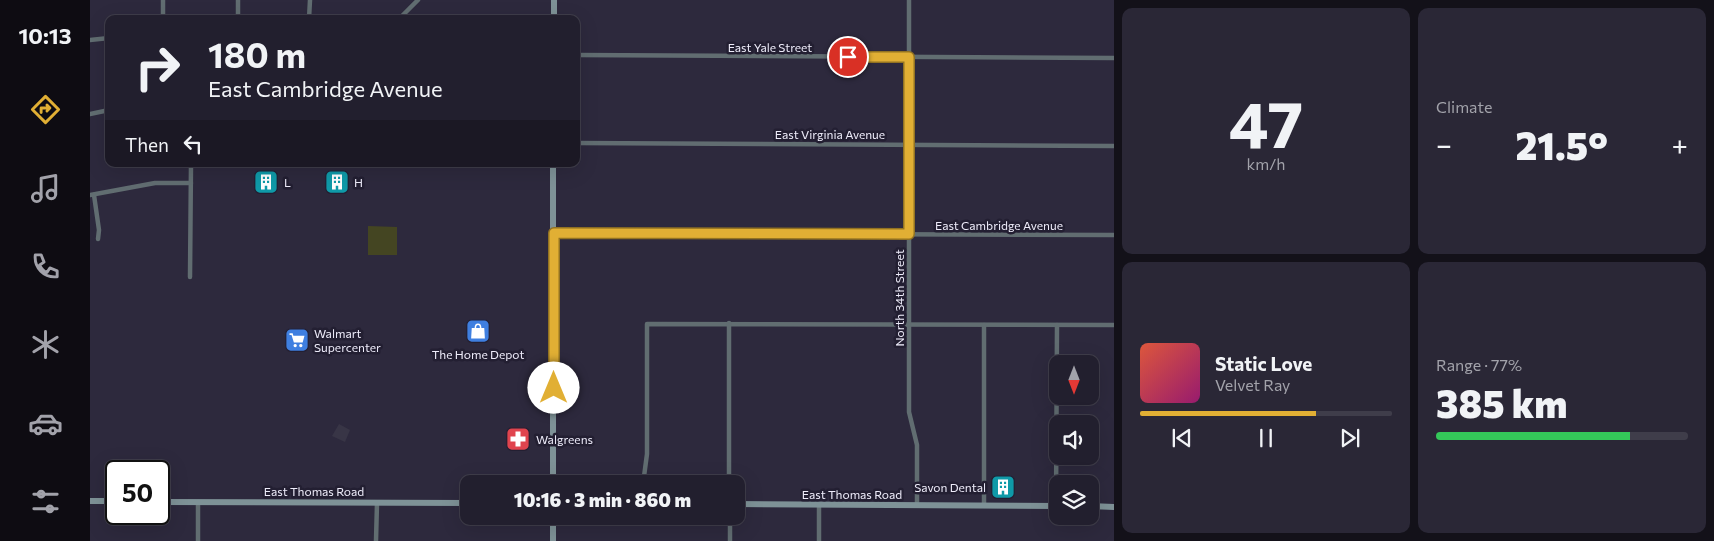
<!DOCTYPE html>
<meta charset="utf-8">
<style>
body{margin:0;font-family:Commissioner,sans-serif;background:#2a2736;color:#f1f3f6;height:100vh;display:flex;flex-direction:column;font-size:19px;white-space:nowrap}
*{box-sizing:border-box;margin:0}
p{font-size:16px;color:#a2a2aa}
.icon{flex:none;width:28px;height:28px;fill:none;stroke:currentColor;stroke-width:2;stroke-linecap:round;stroke-linejoin:round}
.map{position:relative;flex:1;overflow:hidden}
.side{display:flex;flex-direction:column;gap:8px;padding:8px;background:#131119;width:600px}
.side>*{flex:none}
.hud{position:absolute;left:15px;top:15px;width:475px;height:152px;border-radius:10px;box-shadow:0 5px 20px #0002,0 0 0 1px #3f3d4a;background:#221f2e;color:#f1f3f6;overflow:hidden}
.needle{width:32px;rotate:180deg}
.buttons{position:absolute;left:959px;top:355px;display:grid;gap:10px}
.buttons a{display:grid;place-items:center;width:50px;height:50px;border-radius:10px;background:#221f2e;box-shadow:0 5px 20px #0002,0 0 0 1px #3f3d4a;font-size:25px}
.speed{position:absolute;left:15px;top:460px;display:flex;gap:10px;font-size:25px;font-weight:700;text-align:center}
.speed>*{display:grid;place-content:center;width:65px;height:65px;border-radius:50%;background:#221f2e;box-shadow:0 5px 20px #0002,0 0 0 1px #3f3d4a;line-height:1}
.speed .limit{border:2px solid #111;border-radius:8px;background:#fff;color:#111}
.pin{position:absolute;display:grid;place-items:center;width:42px;height:42px;color:#fff;margin:-21px;border:2px solid #fff;border-radius:50%;box-shadow:0 1px 5px #0007}
.me{position:absolute;width:55px;margin:-28px;rotate:0deg;stroke-linejoin:round;filter:drop-shadow(0 0 4px #0008)}
.turn{display:flex;align-items:center;gap:18px;height:105px;padding:0 20px;font-size:22px}
.turn .icon{width:65px;height:65px;stroke-width:2.5}
.turn b{display:block;font-size:35px;line-height:42px}
.then{display:flex;align-items:center;height:48px;padding:0 20px;background:#0003;gap:10px;font-size:19px}
.big{font-size:38px;font-weight:800;line-height:1.1}
.side .widget{flex:1;display:flex;flex-direction:column;justify-content:center;gap:8px;min-width:0;padding:0 18px;border-radius:10px;background:#2a2736}
.side .dial{align-items:center;gap:0}
.dial b{font-size:65px;line-height:1}
.song{display:flex;align-items:center;gap:15px}
.cover{width:60px;height:60px;border-radius:8px;background:linear-gradient(135deg,hsl(10 70% 55%),hsl(320 70% 35%))}
.played{height:5px;border-radius:2px;background:linear-gradient(90deg,#e1af34 70%,#3f3d4a 70%)}
.keys{display:flex;justify-content:space-around;direction:ltr}
.heat{display:flex;justify-content:space-between;align-items:center;font-size:28px;direction:ltr}
.charge{height:8px;border-radius:4px;background:linear-gradient(90deg,#34c759 77%,#3f3d4a 0)}
.side .tiles{flex:1;display:grid;gap:8px;grid-template-columns:repeat(2,1fr)}
.trip{position:absolute;left:370px;top:475px;width:285px;height:50px;border-radius:10px;background:#221f2e;box-shadow:0 5px 20px #0002,0 0 0 1px #3f3d4a;font-weight:800;line-height:50px;text-align:center}
main{display:flex;flex:1;min-height:0}
.tabs{display:flex;flex-direction:column;width:90px;justify-content:space-around;align-items:center;background:#0e0c12;color:#a2a2aa}
.tabs .icon{width:35px;height:35px}
.tabs .active{color:#e1af34}
.tabs b{font-size:22px;color:#f1f3f6}
.map>svg:first-child{display:block}
.industrial{fill:#383546}
.pitch{fill:#444522}
.lines{fill:none;stroke-linecap:round;stroke-linejoin:round}
.street{stroke:#616d71;stroke-width:4.5}
.secondary{stroke:#7e9297;stroke-width:6}
.route-casing{stroke:#927222;stroke-width:12}
.route{stroke:#e1af34;stroke-width:9}
.labels{text-anchor:middle;dominant-baseline:central;stroke-width:5;stroke-linejoin:round;paint-order:stroke}
.street-label{font-size:12px;fill:#eeecfa;stroke:#231f32}
.poi-label{font-size:12px;fill:#eeecfa;stroke:#231f32;text-anchor:start}
</style>
<main>
<nav class="tabs">
<b>10:13</b>
<svg class="icon active" aria-label="directions" viewBox="0 0 24 24"><path d="M12 3l9 9-9 9-9-9zM9 14v-3h6M13 9l2 2-2 2"/></svg>
<svg class="icon" aria-label="music" viewBox="0 0 24 24"><path d="M9 18V5l10-2v13"/><circle cx="6" cy="18" r="3"/><circle cx="16" cy="16" r="3"/></svg>
<svg class="icon" aria-label="phone" viewBox="0 0 24 24"><path d="M5 4h4l2 5-3 2q2 4 5 5l2-3 5 2v4C11 20 4 13 5 4z"/></svg>
<svg class="icon" aria-label="climate" viewBox="0 0 24 24"><path d="M12 3v18M4 7l16 10M4 17L20 7"/></svg>
<svg class="icon" aria-label="car" viewBox="0 0 24 24"><path d="M5 17H2v-5l4-1 3-4h7l3 4 3 1v5h-3M9 17h6M6 11h13"/><circle cx="7" cy="17" r="2"/><circle cx="17" cy="17" r="2"/></svg>
<svg class="icon" aria-label="filters" viewBox="0 0 24 24"><path d="M4 7h16M4 17h16"/><circle cx="9" cy="7" r="2"/><circle cx="15" cy="17" r="2"/></svg>
</nav>
<div class="map">
<svg width="1024" height="541" viewBox="0 0 1024 541">
<rect width="100%" height="100%" fill="#2d293d"/>
<polygon class="industrial" points="249,424 260,430 255,442 242,436"/>
<polygon class="pitch" points="278,226 307,227 307,255 278,255"/>
<g class="lines">
<g class="street">
<polyline points="148,0 148,19"/>
<polyline points="819,0 819,412 827,445 827,505"/>
<polyline points="73,19 73,0"/>
<polyline points="219,19 220,0"/>
<polyline points="309,19 328,0"/>
<polyline points="0,40 19,38"/>
<polyline points="486,55 1024,58"/>
<polyline points="0,114 19,110"/>
<polyline points="486,143 1024,146"/>
<polyline points="0,195 65,183 101,183"/>
<polyline points="4,195 9,230 8,239"/>
<polyline points="464,233 1024,235"/>
<polyline points="100,277 101,164"/>
<polyline points="553,484 557,454 557,324 1024,325"/>
<polyline points="639,484 639,323"/>
<polyline points="729,505 729,541"/>
<polyline points="894,505 894,325"/>
<polyline points="966,506 967,325"/>
<polyline points="108,541 108,502"/>
<polyline points="286,541 287,503"/>
<polyline points="640,541 640,516"/>
</g>
<g class="secondary">
<polyline points="464,0 464,19"/>
<polyline points="463,484 463,164"/>
<polyline points="0,501 26,501"/>
<polyline points="69,502 379,503"/>
<polyline points="646,504 968,506"/>
<polyline points="1000,506 1024,507"/>
<polyline points="463,541 463,516"/>
</g>
</g>
<g class="lines">
<g class="route-casing">
<polyline id="route" points="464,388 464,233 819,234 819,57 758,57"/>
</g>
<use href="#route" class="route"/>
</g>
<defs>
<g id="building-square" transform="scale(1.25)"><rect x="-9" y="-9" width="18" height="18" rx="4" fill="#0f9aa8" stroke="#231f32"/><path d="M-4-6H4V6H1V3H-1V6H-4ZM-2.5-4.3h1.7v1.8h-1.7ZM.8-4.3h1.7v1.8H.8ZM-2.5-1h1.7V.8h-1.7ZM.8-1h1.7V.8H.8Z" fill="#fff"/></g>
<g id="shop-square" transform="scale(1.25)"><rect x="-9" y="-9" width="18" height="18" rx="4" fill="#3f7fe0" stroke="#231f32"/><path d="M-5-2.5h2.3a2.7 3.5 0 0 1 5.4 0H5L5.5 6h-11ZM-1.5-2.5h3a1.5 2.3 0 0 0-3 0Z" fill="#fff"/></g>
<g id="supermarket-square" transform="scale(1.25)"><rect x="-9" y="-9" width="18" height="18" rx="4" fill="#3f7fe0" stroke="#231f32"/><path d="M-6-5.5h2.5l.6 2H6L4.5 2H-2.5L-4.4-4H-6ZM-1.5 3.2a1.3 1.3 0 1 0 .1 0ZM3 3.2a1.3 1.3 0 1 0 .1 0Z" fill="#fff"/></g>
<g id="pharmacy-square" transform="scale(1.25)"><rect x="-9" y="-9" width="18" height="18" rx="4" fill="#e0444e" stroke="#231f32"/><path d="M-2-6h4v4h4v4h-4v4h-4v-4h-4v-4h4Z" fill="#fff"/></g>
</defs>
<g fill-rule="evenodd">
<use href="#building-square" x="176" y="182"/>
<use href="#building-square" x="247" y="182"/>
<use href="#shop-square" x="388" y="331"/>
<use href="#supermarket-square" x="207" y="340"/>
<use href="#pharmacy-square" x="428" y="439"/>
<use href="#building-square" x="913" y="487"/>
</g>
<g class="labels">
<g class="street-label">
<text x="680" y="47">East Yale Street</text>
<text x="740" y="134">East Virginia Avenue</text>
<text x="909" y="225">East Cambridge Avenue</text>
<text transform="translate(809 298) rotate(-90)">North 34th Street</text>
<text x="224" y="491">East Thomas Road</text>
<text x="762" y="494">East Thomas Road</text>
</g>
<g class="poi-label">
<text x="194" y="182">L</text>
<text x="264" y="182">H</text>
<text x="224" y="333">Walmart<tspan x="224" dy="14">Supercenter</tspan></text>
<text x="388" y="354" text-anchor="middle">The Home Depot</text>
<text x="446" y="439">Walgreens</text>
<text x="896" y="487" text-anchor="end">Savon Dental</text>
</g>
</g>
</svg>
<div class="buttons">
<a><svg class="needle" viewBox="-14 -14 28 28"><path d="M0-13l5 13h-10z" fill="#e53935"/><path d="M0 13l5-13h-10z" fill="#a2a2aa"/></svg></a>
<a><svg class="icon" aria-label="sound" viewBox="0 0 24 24"><path d="M4 9h4l5-4v14l-5-4H4zM17 9q2 3 0 6"/></svg></a>
<a><svg class="icon" aria-label="layers" viewBox="0 0 24 24"><path d="M12 4l9 5-9 5-9-5zM3 14l9 5 9-5"/></svg></a>
</div>
<div class="speed"><div class="limit">50</div></div>
<div class="pin" style="left:758px;top:57px;background:#d93025"><svg class="icon" aria-label="arrive" viewBox="0 0 24 24"><path d="M6 21V4h12l-3 4 3 4H6"/></svg></div>
<svg class="me" style="left:464px;top:388px" viewBox="-20 -20 40 40"><circle r="19" fill="#fff"/><path d="M0-13L10 11 0 6-10 11z" fill="#e1af34"/></svg>
<div class="trip">10:16 · 3 min · 860 m</div>
<div class="hud">
<div class="turn"><svg class="icon" aria-label="right" viewBox="0 0 24 24"><path d="M7 20v-9h11M14 6l5 5-5 5"/></svg><div><b>180 m</b>East Cambridge Avenue</div></div>
<div class="then">Then<svg class="icon" aria-label="left" viewBox="0 0 24 24"><path d="M17 20v-9H6M10 6l-5 5 5 5"/></svg></div>
</div>
</div>
<section class="side">
<div class="tiles">
<div class="widget dial"><b>47</b><p>km/h</p></div>
<div class="widget"><p>Climate</p>
<div class="heat"><a>−</a><b class="big">21.5°</b><a>+</a></div>
</div>
<div class="widget">
<div class="song"><i class="cover"></i><div><b>Static Love</b><p>Velvet Ray</p></div></div>
<div class="played"></div>
<div class="keys"><svg class="icon" aria-label="previous" viewBox="0 0 24 24"><path d="M18 5L8 12l10 7zM5 5v14"/></svg><svg class="icon" aria-label="pause" viewBox="0 0 24 24"><path d="M8 5v14M16 5v14"/></svg><svg class="icon" aria-label="next" viewBox="0 0 24 24"><path d="M6 5l10 7-10 7zM19 5v14"/></svg></div>
</div>
<div class="widget"><p>Range · 77%</p><b class="big">385 km</b><div class="charge"></div></div>
</div>
</section>
</main>
